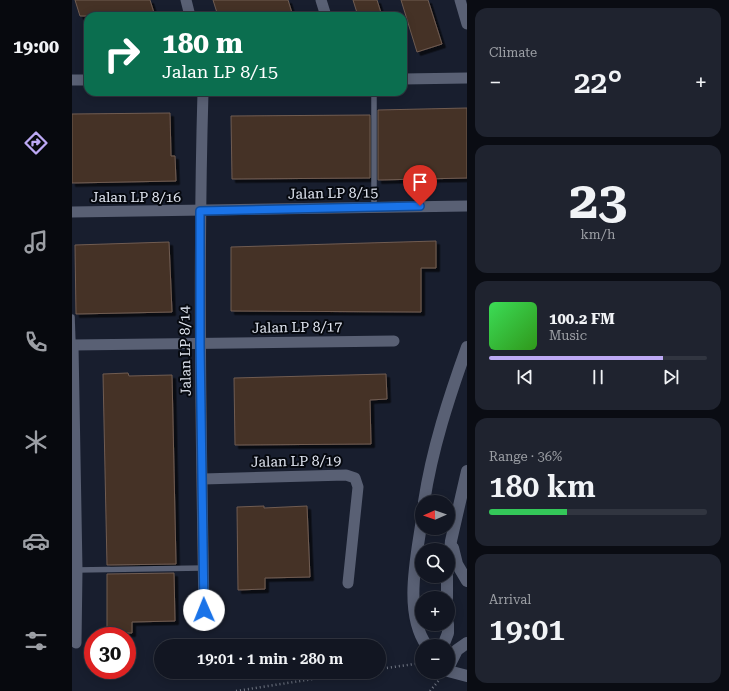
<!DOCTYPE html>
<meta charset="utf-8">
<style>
body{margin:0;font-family:"Roboto Serif",serif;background:#1f232f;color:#f1f3f6;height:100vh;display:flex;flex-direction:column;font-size:15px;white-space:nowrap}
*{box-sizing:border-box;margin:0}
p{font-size:13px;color:#9c9fa5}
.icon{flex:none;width:22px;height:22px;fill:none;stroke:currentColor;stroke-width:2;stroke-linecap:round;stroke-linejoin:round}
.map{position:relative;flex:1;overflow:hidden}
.drawer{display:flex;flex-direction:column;gap:8px;padding:8px;background:#0a0c13;width:262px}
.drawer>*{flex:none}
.guide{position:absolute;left:12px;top:12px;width:323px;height:84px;border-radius:12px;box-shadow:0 2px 10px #0003,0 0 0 1px #313540;background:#0b6e4f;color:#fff;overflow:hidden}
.needle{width:26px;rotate:268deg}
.controls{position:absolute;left:343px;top:495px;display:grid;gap:8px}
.controls a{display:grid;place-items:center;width:40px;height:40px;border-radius:50%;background:#121622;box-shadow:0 2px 10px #0003,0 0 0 1px #313540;font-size:20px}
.speed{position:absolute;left:12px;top:627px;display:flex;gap:8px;font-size:20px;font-weight:700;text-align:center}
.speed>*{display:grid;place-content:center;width:52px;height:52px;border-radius:50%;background:#121622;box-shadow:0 2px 10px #0003,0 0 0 1px #313540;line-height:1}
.speed .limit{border:6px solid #d22;background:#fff;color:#111}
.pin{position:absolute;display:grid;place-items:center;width:34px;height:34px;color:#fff;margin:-41px -17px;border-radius:50% 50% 50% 0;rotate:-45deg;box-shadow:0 0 4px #0007}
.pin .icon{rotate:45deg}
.me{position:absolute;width:44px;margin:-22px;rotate:359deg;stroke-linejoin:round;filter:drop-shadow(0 0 3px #0008)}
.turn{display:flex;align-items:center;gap:14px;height:84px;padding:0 12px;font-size:18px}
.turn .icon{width:52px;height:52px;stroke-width:2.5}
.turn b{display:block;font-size:28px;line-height:34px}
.big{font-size:30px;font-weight:600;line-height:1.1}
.drawer .card{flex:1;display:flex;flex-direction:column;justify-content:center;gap:6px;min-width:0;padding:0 14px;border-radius:12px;background:#1f232f}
.drawer .dial{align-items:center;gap:0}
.dial b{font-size:52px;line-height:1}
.song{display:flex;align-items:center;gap:12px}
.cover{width:48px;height:48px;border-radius:6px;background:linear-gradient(135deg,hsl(130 70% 55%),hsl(110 70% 35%))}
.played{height:4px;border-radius:2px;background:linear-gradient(90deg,#bda9f5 80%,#313540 80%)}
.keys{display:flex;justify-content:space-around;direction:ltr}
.heat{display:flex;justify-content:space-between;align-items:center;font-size:22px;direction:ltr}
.charge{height:6px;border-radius:3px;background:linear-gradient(90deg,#34c759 36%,#313540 0)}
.trip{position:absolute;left:82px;top:639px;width:232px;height:40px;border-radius:20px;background:#121622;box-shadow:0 2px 10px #0003,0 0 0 1px #313540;font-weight:600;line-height:40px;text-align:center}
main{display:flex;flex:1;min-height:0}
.tab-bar{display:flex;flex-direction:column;width:72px;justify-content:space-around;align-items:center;background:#07090e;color:#9c9fa5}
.tab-bar .icon{width:28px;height:28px}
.tab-bar .current{color:#bda9f5}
.tab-bar b{font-size:18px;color:#f1f3f6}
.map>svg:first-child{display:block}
.building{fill:#443127;stroke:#705c51;filter:url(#shadow)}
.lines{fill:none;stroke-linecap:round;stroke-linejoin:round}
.path{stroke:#727885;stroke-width:2.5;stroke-dasharray:1 3;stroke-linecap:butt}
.lane{stroke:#596074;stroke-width:5.5}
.street{stroke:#596074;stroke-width:11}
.secondary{stroke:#596074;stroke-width:12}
.route-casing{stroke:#114b97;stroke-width:10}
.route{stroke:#1a73e8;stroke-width:7}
.labels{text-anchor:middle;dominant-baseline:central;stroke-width:4;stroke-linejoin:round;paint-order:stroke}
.street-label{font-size:14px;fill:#e0e5f0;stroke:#06090f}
</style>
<main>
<nav class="tab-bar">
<b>19:00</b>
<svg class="icon current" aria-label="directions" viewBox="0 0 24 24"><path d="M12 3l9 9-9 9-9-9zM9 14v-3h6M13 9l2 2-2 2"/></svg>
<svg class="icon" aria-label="music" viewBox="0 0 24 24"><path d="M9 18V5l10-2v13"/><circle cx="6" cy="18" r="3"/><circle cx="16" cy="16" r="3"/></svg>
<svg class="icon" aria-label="phone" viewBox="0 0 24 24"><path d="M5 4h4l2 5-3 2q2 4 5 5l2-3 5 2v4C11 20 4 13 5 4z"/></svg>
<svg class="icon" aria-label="climate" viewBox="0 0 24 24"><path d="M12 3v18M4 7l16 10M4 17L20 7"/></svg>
<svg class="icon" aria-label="car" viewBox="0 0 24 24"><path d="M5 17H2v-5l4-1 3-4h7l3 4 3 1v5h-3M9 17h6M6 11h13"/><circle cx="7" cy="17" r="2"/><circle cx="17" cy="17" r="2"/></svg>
<svg class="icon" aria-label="filters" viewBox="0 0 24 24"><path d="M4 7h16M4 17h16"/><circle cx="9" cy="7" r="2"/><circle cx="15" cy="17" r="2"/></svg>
</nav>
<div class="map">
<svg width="395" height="691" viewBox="0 0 395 691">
<defs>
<filter id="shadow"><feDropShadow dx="3.5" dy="3.5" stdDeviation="0" flood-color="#0009"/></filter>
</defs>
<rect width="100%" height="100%" fill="#181e2e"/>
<g class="building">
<polygon points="3,0 78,0 83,16 8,16"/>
<polygon points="141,0 216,0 221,16 146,16"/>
<polygon points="281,0 305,0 310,16 286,16"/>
<polygon points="329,0 356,0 370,44 345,52"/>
<polygon points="395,108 395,178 306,180 306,110"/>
<polygon points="98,113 99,156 103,156 104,181 0,183 0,114"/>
<polygon points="298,115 298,178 160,179 159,116"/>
<polygon points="364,241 364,268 349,268 349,312 159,311 159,247"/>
<polygon points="97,242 100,312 4,314 3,245"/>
<polygon points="56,373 57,376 100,375 104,564 35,565 31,374"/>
<polygon points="314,374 315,399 298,400 299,444 163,445 162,378"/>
<polygon points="192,506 192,508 235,506 238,577 193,578 193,589 166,590 165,507"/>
<polygon points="102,573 103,621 60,622 60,633 35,633 35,574"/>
</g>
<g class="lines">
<g class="path">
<polyline points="307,669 350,663"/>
<polyline points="164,691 286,672"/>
<polyline points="358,691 368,679"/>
</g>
<g class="lane">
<polyline points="302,92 302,207"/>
<polyline points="0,317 1,345"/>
<polyline points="4,570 131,568"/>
</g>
<g class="street">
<polyline points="114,0 118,16"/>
<polyline points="249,0 254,16"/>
<polyline points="388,0 395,24"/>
<polyline points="331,79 395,78"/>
<polyline points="0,80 16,80"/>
<path d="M131,92C126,265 129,437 132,609"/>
<polyline points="0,212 395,206"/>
<polyline points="0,345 322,341"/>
<polyline points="1,345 5,570 4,643"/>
<polyline points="131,479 274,475 283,478 286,487 276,583"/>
</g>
<g class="secondary">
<path d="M352,502C360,449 377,397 395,347"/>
<path d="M350,519C345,555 331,613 355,646"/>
<polyline points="381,548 385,564 395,581"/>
<polyline points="376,571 379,541 395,471"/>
<polyline points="375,598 375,576"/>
<polyline points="371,646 376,633 376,624"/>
<polyline points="376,668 385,650 395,643"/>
<polyline points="376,671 395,676"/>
</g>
</g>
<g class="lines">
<g class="route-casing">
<polyline id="route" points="132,610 128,344 128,211 348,206"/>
</g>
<use href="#route" class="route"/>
</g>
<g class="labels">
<g class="street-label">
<text transform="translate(261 193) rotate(-1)">Jalan LP 8/15</text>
<text x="64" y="197">Jalan LP 8/16</text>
<text transform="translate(225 327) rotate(-1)">Jalan LP 8/17</text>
<text transform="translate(113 351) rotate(-91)">Jalan LP 8/14</text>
<text transform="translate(224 461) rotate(-1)">Jalan LP 8/19</text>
</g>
</g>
</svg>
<div class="controls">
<a><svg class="needle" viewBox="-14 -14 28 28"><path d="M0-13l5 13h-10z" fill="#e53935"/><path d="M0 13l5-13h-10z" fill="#9c9fa5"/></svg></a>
<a><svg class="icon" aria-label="search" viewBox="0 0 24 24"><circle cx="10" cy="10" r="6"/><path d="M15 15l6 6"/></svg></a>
<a>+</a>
<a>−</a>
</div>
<div class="speed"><div class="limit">30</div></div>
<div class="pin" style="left:348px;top:206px;background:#d93025"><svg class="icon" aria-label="arrive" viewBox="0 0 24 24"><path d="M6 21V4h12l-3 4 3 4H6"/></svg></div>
<svg class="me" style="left:132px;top:610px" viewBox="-20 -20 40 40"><circle r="19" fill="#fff"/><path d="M0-13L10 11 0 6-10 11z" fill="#1a73e8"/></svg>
<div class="trip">19:01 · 1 min · 280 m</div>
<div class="guide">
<div class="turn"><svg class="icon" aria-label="right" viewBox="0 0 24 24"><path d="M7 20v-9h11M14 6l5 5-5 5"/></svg><div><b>180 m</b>Jalan LP 8/15</div></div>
</div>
</div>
<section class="drawer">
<div class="card"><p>Climate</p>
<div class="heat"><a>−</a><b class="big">22°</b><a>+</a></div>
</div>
<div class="card dial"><b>23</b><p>km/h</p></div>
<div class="card">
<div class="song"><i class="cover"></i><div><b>100.2 FM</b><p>Music</p></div></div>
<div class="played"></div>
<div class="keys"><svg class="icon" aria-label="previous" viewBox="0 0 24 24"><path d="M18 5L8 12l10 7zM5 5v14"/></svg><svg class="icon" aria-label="pause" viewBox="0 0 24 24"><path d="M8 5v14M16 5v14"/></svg><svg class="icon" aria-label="next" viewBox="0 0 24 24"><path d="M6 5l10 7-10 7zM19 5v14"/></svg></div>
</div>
<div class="card"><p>Range · 36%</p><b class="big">180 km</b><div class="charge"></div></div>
<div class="card"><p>Arrival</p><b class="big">19:01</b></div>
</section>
</main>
